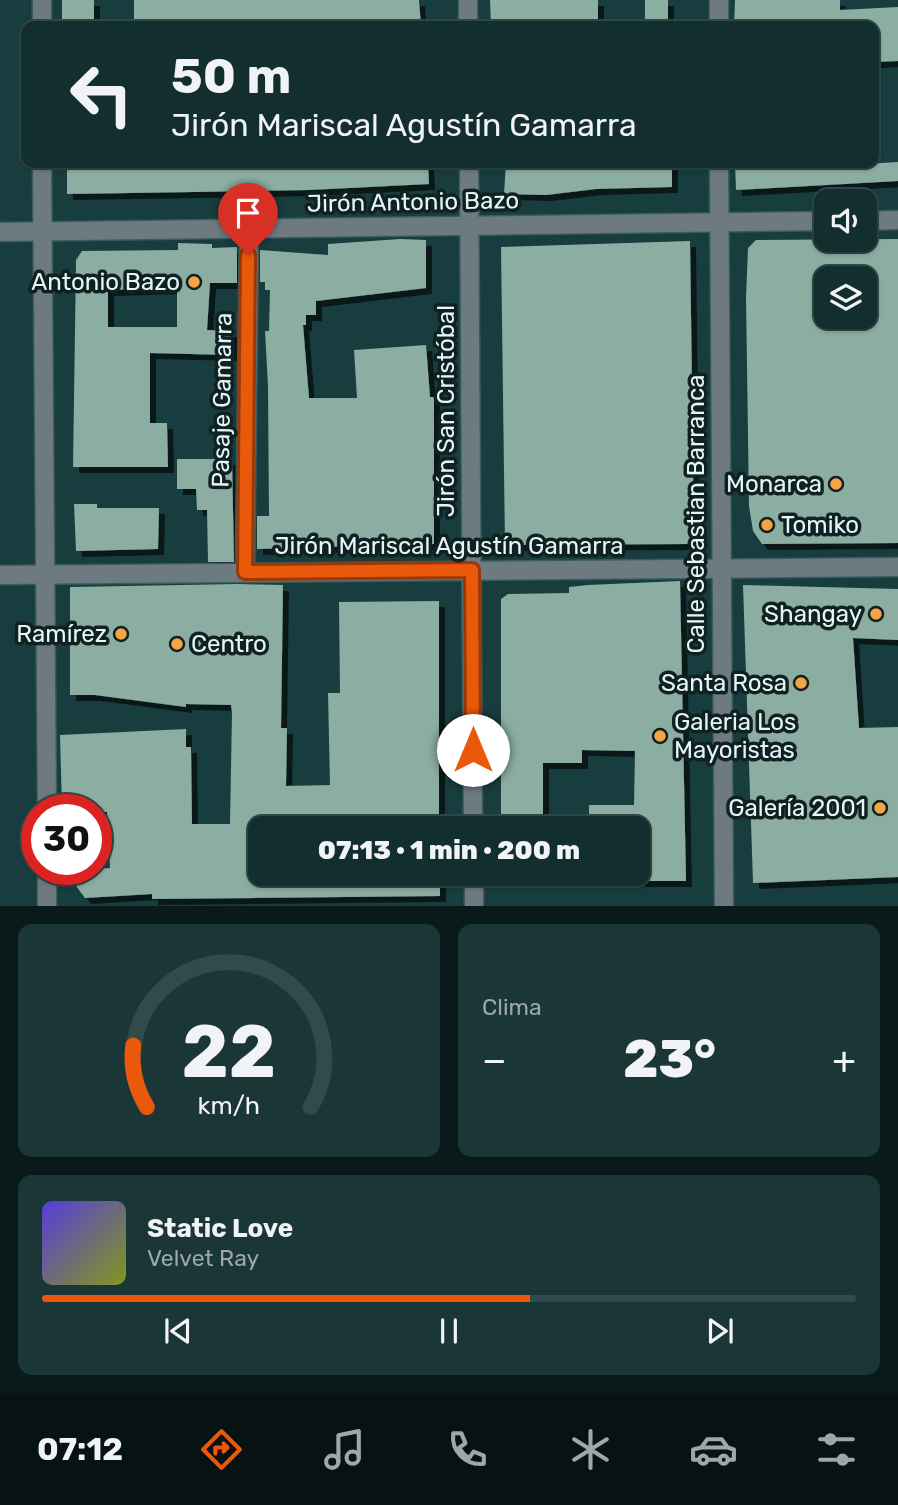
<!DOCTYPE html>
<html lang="es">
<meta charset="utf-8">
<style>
body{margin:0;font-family:Rubik,sans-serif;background:#1b3636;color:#f1f3f6;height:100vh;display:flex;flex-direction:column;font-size:26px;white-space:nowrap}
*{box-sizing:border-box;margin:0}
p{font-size:23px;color:#9ca8aa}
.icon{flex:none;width:38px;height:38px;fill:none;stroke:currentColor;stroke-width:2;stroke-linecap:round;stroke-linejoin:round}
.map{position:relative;height:906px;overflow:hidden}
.sheet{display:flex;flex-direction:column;gap:18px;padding:18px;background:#0a1919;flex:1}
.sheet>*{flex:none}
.banner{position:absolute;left:21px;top:21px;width:858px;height:147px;border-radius:14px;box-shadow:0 2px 5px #0004,0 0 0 2px #314a4a;background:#122e2e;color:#f1f3f6;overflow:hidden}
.controls{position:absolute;left:814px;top:189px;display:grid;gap:14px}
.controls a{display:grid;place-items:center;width:63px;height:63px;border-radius:14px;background:#122e2e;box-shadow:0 2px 5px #0004,0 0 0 2px #314a4a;font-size:35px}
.speed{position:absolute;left:21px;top:794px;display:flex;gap:14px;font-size:35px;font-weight:700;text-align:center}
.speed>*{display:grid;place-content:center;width:91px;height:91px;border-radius:50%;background:#122e2e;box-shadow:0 2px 5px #0004,0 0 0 2px #314a4a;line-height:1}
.speed .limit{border:10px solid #d22;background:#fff;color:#111}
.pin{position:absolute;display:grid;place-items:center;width:60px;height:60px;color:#fff;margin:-72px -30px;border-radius:50% 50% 50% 0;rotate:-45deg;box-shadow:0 0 7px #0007}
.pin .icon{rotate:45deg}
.me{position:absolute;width:77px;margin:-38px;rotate:0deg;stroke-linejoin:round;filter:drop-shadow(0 0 5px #0008)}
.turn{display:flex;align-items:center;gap:24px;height:147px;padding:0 35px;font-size:32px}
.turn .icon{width:91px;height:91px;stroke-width:2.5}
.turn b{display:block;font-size:49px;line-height:60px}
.big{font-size:52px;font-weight:800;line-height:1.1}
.sheet .card{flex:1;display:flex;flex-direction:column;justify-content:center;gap:10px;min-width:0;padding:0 24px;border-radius:14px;background:#1b3636}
.sheet .dial{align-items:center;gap:0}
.dial svg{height:182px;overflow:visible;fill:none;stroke:#314a4a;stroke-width:7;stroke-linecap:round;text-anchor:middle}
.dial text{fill:#f1f3f6;stroke:none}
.song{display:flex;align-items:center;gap:21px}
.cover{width:84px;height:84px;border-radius:10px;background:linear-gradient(135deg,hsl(250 70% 55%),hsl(70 70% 35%))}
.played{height:7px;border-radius:4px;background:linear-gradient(90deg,#ea580c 60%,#314a4a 60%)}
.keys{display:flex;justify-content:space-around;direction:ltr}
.heat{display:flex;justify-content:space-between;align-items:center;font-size:38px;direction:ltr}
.sheet .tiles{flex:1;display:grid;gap:18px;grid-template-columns:1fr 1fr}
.card:last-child{grid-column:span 2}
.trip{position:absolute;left:248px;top:816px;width:402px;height:70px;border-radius:14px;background:#122e2e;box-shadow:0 2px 5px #0004,0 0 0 2px #314a4a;font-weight:800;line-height:70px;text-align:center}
.dock{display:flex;height:112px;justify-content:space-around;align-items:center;background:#071212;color:#9ca8aa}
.dock .icon{width:49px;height:49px}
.dock .active{color:#ea580c}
.dock b{font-size:32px;color:#f1f3f6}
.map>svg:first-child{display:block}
.building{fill:#8bada2;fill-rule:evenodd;filter:url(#shadow)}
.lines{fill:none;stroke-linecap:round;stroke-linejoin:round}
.minor-casing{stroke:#385b5c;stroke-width:21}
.minor{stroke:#6d7b81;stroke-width:18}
.route-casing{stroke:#983908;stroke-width:18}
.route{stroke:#ea580c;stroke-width:12}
.poi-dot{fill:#f4a345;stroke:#112121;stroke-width:2.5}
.labels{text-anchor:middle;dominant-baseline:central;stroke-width:7;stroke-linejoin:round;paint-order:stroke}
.street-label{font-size:24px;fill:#e3f7f8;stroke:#112121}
.poi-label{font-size:24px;fill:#e3f7f8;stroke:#112121;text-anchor:end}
</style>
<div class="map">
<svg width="898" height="907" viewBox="0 0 898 907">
<defs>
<filter id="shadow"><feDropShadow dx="6" dy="6" stdDeviation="0" flood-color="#0009"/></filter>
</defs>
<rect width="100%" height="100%" fill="#183d3e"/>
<g class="building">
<rect x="62" y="0" width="32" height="26"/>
<polygon points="134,0 419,0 421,26 134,26"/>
<polygon points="490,0 598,0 598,26 491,26"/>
<rect x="645" y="0" width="23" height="26"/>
<polygon points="735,0 840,0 840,10 898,7 898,61 873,62 873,26 734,26"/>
<polygon points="898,162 898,181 736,190 735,163 847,163 847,165"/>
<polygon points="67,163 428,163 429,184 309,190 67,194"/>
<polygon points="506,163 672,163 672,187 596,189 546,195 504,194"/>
<polygon points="400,239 426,240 426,288 316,301 316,315 306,315 306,325 303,325 309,398 357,398 354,350 426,345 430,397 434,397 434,544 257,549 257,516 269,516 268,386 265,331 269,331 270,290 265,290 265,282 260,282 260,250 328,255 328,244"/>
<path d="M898,239V543L762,544L753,531L749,506L746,297L748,248L756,240ZM826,278H864V317H826Z"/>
<polygon points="690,241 694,537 688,544 505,545 501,247"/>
<path d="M178,243L212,244V248L237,247V283H210L207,330L231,331V355L150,353V423H167L168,467H73L76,260L82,251L178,250ZM177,288V327H108V290Z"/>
<polygon points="177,459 232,459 234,562 208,562 207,510 197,510 196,489 177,489"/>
<polygon points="74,504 97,504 97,508 159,508 158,549 76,551"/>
<polygon points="680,581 686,881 639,881 639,828 589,828 589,805 634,805 635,751 582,750 582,763 543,763 543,828 501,828 501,599 508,594 569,593 569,587 588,585"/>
<polygon points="238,584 283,585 281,728 287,728 286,786 330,785 328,693 340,693 339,602 439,601 439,828 261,828 261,873 440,873 440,896 152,899 152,894 85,898 73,882 73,870 110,868 107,812 62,810 60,735 186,729 186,747 191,747 192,824 230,824 232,712 231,705 186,704 186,707 95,695 70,695 70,587"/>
<polygon points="743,585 898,589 898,640 853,638 859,728 898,727 898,877 753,883"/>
</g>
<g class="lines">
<g class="minor-casing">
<g id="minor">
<polyline points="42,0 42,26"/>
<polyline points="468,0 468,26"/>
<polyline points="719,0 719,26"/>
<polyline points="42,163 47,810"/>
<polyline points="469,163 473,828"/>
<polyline points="719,163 724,907"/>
<polyline points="864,221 898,220"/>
<polyline points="0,232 826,221"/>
<polyline points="245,572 249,228"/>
<polyline points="0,575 898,567"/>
<polyline points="47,870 47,907"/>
<polyline points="474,873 474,907"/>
</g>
</g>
<use href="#minor" class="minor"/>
</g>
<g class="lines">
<g class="route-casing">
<polyline id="route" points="248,255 245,572 472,570 473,750"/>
</g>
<use href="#route" class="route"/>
</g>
<g class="poi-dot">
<circle cx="194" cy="282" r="7"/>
<circle cx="836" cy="484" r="7"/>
<circle cx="767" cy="525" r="7"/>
<circle cx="876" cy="614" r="7"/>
<circle cx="121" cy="634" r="7"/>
<circle cx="177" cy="644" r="7"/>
<circle cx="801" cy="683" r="7"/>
<circle cx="660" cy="736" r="7"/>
<circle cx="880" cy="808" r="7"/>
</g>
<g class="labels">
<g class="street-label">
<text transform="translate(413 202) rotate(-1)">Jirón Antonio Bazo</text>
<text transform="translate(222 400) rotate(-89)">Pasaje Gamarra</text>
<text transform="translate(446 411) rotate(-90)">Jirón San Cristóbal</text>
<text transform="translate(696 514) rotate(-90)">Calle Sebastian Barranca</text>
<text x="449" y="546">Jirón Mariscal Agustín Gamarra</text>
</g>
<g class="poi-label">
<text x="180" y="282">Antonio Bazo</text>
<text x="822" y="484">Monarca</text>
<text x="781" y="525" text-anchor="start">Tomiko</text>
<text x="862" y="614">Shangay</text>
<text x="107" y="634">Ramírez</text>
<text x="191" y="644" text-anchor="start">Centro</text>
<text x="787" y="683">Santa Rosa</text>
<text x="674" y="722" text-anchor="start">Galeria Los<tspan x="674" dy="28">Mayoristas</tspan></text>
<text x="866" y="808">Galería 2001</text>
</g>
</g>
</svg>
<div class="controls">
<a><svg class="icon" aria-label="sound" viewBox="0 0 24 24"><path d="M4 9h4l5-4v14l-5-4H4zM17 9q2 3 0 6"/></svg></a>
<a><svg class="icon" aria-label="layers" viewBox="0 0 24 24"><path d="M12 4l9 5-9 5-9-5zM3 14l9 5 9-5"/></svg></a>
</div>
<div class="speed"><div class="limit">30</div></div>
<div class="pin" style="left:248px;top:255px;background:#d93025"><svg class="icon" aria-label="arrive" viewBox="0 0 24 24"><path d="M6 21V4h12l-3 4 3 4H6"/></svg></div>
<svg class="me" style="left:473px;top:750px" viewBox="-20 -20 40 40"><circle r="19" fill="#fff"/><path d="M0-13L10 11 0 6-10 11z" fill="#ea580c"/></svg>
<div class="trip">07:13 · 1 min · 200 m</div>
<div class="banner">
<div class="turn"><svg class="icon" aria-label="left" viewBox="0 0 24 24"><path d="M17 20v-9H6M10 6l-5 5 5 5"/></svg><div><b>50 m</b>Jirón Mariscal Agustín Gamarra</div></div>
</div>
</div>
<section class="sheet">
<div class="tiles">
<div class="card dial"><svg viewBox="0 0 100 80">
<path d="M14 69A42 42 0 1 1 86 69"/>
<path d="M14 69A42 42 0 0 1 8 42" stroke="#ea580c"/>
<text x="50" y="56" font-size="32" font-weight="700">22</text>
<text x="50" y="72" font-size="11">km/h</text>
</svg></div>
<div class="card"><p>Clima</p>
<div class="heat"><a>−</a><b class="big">23°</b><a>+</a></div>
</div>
<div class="card">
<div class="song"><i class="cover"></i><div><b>Static Love</b><p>Velvet Ray</p></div></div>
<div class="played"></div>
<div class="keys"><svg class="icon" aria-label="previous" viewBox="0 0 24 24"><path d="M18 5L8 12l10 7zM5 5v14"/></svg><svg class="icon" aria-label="pause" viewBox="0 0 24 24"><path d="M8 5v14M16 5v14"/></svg><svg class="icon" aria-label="next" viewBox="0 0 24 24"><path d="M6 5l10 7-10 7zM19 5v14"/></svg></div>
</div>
</div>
</section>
<nav class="dock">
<b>07:12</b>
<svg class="icon active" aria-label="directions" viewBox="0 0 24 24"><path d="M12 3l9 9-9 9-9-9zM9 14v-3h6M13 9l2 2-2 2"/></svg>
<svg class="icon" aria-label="music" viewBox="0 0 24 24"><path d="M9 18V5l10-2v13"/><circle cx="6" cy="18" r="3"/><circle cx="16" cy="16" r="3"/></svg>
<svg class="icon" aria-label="phone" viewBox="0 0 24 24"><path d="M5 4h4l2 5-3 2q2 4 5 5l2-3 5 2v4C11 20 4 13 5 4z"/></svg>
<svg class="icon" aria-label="climate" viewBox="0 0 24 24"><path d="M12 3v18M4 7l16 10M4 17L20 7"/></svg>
<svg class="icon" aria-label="car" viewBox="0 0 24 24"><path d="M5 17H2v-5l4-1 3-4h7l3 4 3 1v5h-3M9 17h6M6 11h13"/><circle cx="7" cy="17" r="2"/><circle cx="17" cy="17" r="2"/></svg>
<svg class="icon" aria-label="filters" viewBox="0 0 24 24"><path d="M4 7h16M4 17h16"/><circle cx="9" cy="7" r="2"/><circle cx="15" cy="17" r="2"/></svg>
</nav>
